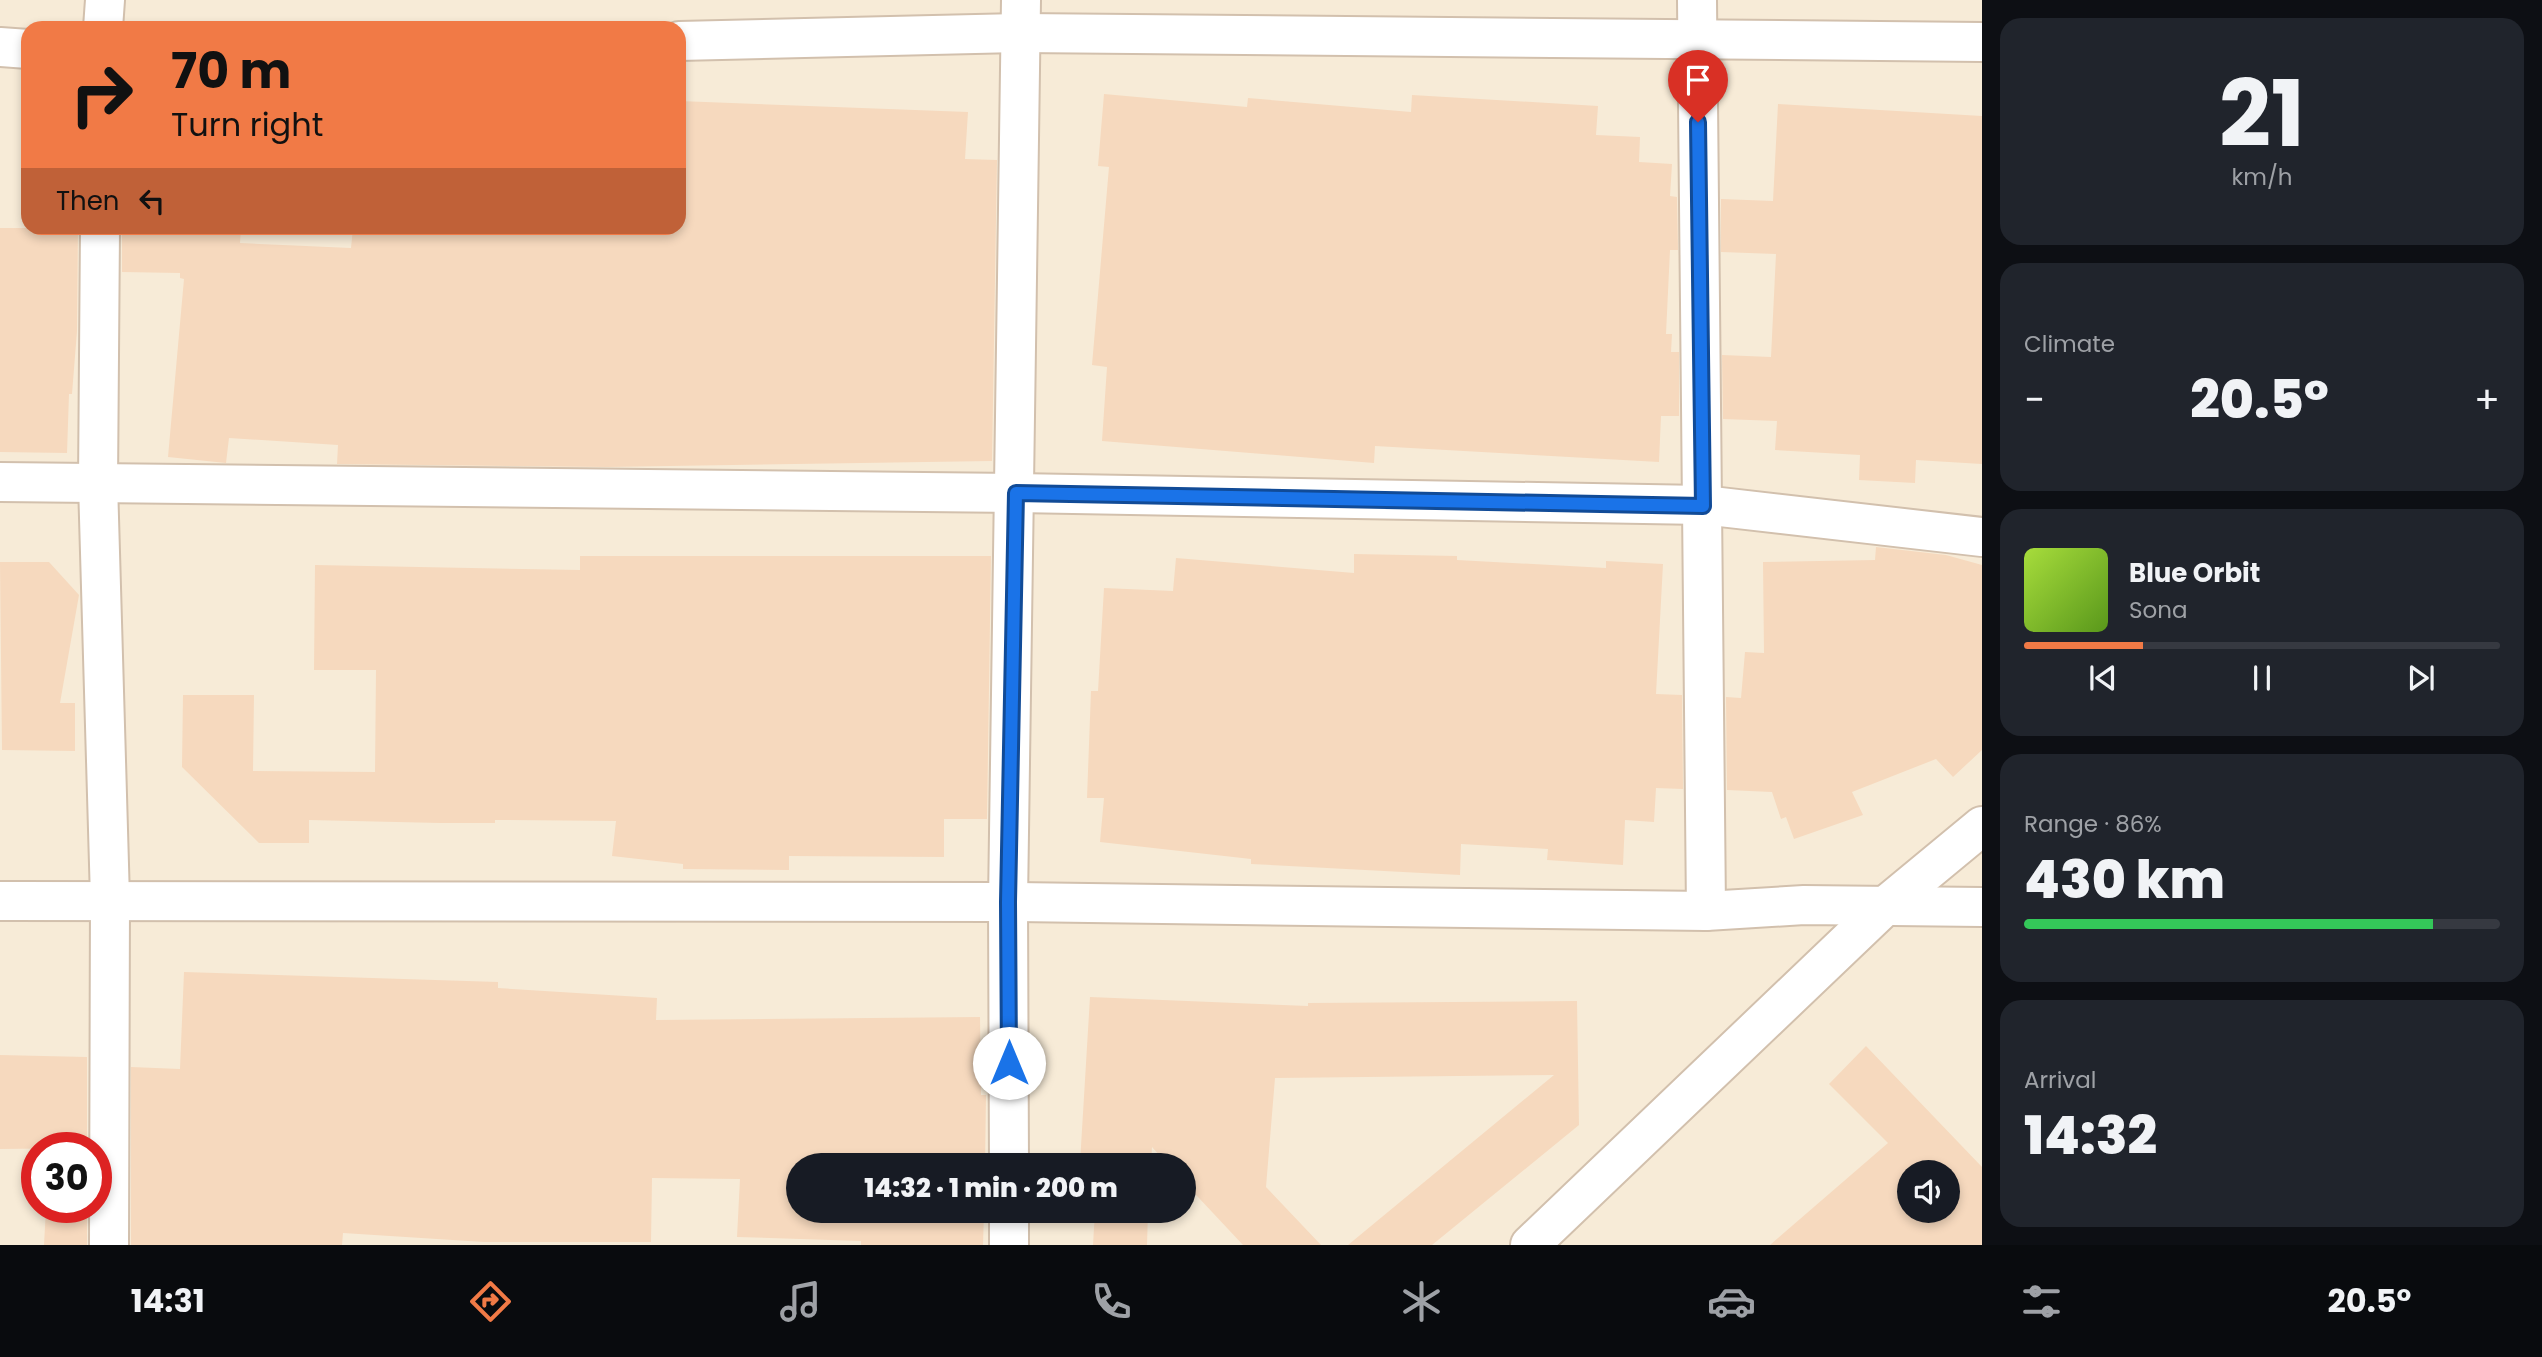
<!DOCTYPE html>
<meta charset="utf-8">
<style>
body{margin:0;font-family:Poppins,sans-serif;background:#20242c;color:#f1f3f6;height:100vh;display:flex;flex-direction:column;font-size:26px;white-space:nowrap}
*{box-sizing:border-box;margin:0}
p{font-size:23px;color:#9ea1a6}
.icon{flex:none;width:38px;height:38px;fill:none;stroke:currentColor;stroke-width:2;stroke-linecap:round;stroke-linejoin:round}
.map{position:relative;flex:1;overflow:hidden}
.details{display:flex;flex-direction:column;gap:18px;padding:18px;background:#0d0f14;width:560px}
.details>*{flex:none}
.top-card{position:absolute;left:21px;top:21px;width:665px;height:214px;border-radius:21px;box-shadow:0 4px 10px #0003;background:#f17a46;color:#111;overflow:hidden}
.fabs{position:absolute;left:1897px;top:1160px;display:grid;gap:14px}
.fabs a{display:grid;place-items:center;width:63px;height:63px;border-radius:50%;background:#171b24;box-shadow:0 4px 10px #0003;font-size:35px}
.speed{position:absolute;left:21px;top:1132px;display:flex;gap:14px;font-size:35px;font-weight:700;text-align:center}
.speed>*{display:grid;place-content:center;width:91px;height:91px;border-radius:50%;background:#171b24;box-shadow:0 4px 10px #0003;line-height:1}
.speed .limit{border:10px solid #d22;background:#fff;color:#111}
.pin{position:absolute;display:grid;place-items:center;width:60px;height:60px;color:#fff;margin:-72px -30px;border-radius:50% 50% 50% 0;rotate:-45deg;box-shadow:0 0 7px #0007}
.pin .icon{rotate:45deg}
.me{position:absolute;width:77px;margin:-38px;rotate:0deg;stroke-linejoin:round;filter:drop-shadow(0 0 5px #0008)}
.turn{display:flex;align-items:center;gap:24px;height:147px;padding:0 35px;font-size:32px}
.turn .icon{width:91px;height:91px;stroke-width:2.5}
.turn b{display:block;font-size:49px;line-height:60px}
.then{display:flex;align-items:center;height:66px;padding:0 35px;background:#0003;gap:14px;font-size:26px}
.big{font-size:52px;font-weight:800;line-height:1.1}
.details .card{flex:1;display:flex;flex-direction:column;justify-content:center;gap:10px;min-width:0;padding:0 24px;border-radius:21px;background:#20242c}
.details .dial{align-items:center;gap:0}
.dial b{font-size:91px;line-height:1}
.song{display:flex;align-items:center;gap:21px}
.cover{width:84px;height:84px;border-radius:10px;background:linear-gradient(135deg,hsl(80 70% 55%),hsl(90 70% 35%))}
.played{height:7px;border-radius:4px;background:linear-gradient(90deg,#f17a46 25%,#363941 25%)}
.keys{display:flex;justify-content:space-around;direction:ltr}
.heat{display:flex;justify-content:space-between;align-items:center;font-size:38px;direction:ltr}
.charge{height:10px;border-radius:5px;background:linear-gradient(90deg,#34c759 86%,#363941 0)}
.trip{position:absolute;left:786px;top:1153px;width:410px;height:70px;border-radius:35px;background:#171b24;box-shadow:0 4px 10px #0003;font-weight:800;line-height:70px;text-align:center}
.menu{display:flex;height:112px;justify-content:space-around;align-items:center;background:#090b0e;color:#9ea1a6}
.menu .icon{width:49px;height:49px}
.menu .selected{color:#f17a46}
.menu b{font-size:32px;color:#f1f3f6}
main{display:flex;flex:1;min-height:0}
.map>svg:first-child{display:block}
.residential{fill:#f7ebd7;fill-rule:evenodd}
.building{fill:#f6d9be;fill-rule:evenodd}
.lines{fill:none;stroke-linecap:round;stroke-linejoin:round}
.minor-casing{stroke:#d2c0ad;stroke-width:42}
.tertiary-casing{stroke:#d2c0ad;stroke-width:42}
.minor{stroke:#fff;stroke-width:38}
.tertiary{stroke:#fff;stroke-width:38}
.route-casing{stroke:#114b97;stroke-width:18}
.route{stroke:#1a73e8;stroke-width:12}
</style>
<main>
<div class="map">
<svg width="1982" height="1245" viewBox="0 0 1982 1245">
<rect width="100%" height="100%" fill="#fef8e9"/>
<path class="residential" d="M0,0H1982V1245H0ZM28,28H679V228H28ZM37,1148H96V1208H37ZM798,1166H1183V1211H798ZM1909,1172H1948V1211H1909Z"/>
<g class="building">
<polygon points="1104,94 1247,107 1248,98 1411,112 1412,95 1598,106 1596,135 1640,137 1639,162 1672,164 1670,196 1677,197 1678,250 1670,250 1666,334 1672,334 1671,352 1679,352 1679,416 1661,416 1659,462 1375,446 1374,463 1102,441 1107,367 1092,365 1109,167 1098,166"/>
<polygon points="679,101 968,112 965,159 997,160 992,461 607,467 337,464 338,445 229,438 226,463 168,457 184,279 180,278 180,273 122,272 122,228 241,228 240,243 351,248 353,228 679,228"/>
<polygon points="1778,104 1982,116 1982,464 1916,460 1915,483 1859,480 1860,455 1775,450 1777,421 1723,419 1722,355 1771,357 1776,254 1721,252 1721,199 1773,201"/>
<polygon points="0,228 78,228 77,331 72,394 69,394 67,453 0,452"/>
<polygon points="1876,547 1946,555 1982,565 1982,750 1953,777 1936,759 1852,792 1863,815 1794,839 1786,817 1781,819 1772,792 1727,790 1726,697 1741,698 1745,652 1764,653 1763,562 1875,560"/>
<polygon points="1354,554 1457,556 1457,560 1606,568 1606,561 1663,564 1656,694 1682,695 1683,789 1656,788 1654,822 1625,820 1623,865 1547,860 1548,849 1461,844 1460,875 1251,864 1251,859 1100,842 1104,798 1087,798 1091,691 1098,691 1104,588 1173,591 1176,558 1354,573"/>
<polygon points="580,556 991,556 987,819 944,819 944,857 789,856 789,870 683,869 683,864 612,856 616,821 495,820 495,823 440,823 309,820 309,843 259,843 182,767 183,695 254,695 253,771 375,772 376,670 314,670 315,565 580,570"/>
<polygon points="0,562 49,562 79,595 60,703 75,703 75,751 2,750"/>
<polygon points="184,972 498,982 498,988 657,998 656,1020 980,1017 981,1095 986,1095 985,1166 798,1166 798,1211 984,1211 983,1245 861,1245 861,1241 737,1237 740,1179 652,1178 651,1242 484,1242 343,1233 342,1245 131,1245 131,1067 180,1069"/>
<polygon points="1090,997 1308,1006 1308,1003 1577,1001 1579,1125 1432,1245 1348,1245 1554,1075 1275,1078 1266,1187 1321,1245 1243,1245 1183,1181 1183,1166 1169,1166 1152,1147 1151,1166 1080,1163"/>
<path d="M1866,1046L1982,1167V1245H1770L1888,1143L1829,1084ZM1909,1172H1948V1211H1909Z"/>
<polygon points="0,1055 87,1057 87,1148 0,1149"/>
<polygon points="46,1208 87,1208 87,1245 44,1245"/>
<polygon points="1095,1211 1148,1211 1147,1245 1093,1245"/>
</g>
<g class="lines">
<g class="minor-casing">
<g id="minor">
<polyline points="1697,0 1706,911"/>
<polyline points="103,28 105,0"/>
<polyline points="679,41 1021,33 1982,42"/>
<polyline points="0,47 28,49"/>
<polyline points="100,228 98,483 110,899 109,1245"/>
<polyline points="0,482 1016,493 1703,505 1982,537"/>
<polyline points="1009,1166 1008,902 1021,0"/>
<polyline points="1009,1245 1009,1211"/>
</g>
</g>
<g class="tertiary-casing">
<g id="tertiary">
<polyline points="0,901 1008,902 1706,911 1804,905 1982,907"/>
<polyline points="1530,1245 1884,907 1982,826"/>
</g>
</g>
<use href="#minor" class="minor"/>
<use href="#tertiary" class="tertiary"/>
</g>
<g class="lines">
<g class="route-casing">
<polyline id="route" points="1009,1063 1008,902 1016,493 1703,506 1698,122"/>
</g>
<use href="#route" class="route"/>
</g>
</svg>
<div class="fabs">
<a><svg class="icon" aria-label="sound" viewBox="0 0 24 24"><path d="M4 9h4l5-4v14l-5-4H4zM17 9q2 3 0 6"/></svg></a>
</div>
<div class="speed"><div class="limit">30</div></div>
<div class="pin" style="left:1698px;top:122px;background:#d93025"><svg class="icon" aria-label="arrive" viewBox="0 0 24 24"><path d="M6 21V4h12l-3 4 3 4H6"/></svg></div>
<svg class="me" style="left:1009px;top:1063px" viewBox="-20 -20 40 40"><circle r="19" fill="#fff"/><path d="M0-13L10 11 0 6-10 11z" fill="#1a73e8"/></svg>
<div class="trip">14:32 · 1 min · 200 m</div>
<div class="top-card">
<div class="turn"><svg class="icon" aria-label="right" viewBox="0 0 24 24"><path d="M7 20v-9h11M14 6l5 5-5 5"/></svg><div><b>70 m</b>Turn right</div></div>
<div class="then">Then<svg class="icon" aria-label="left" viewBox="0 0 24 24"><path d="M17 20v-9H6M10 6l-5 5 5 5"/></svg></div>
</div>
</div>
<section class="details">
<div class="card dial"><b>21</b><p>km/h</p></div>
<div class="card"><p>Climate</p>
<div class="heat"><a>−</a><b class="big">20.5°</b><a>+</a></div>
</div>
<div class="card">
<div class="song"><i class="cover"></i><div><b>Blue Orbit</b><p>Sona</p></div></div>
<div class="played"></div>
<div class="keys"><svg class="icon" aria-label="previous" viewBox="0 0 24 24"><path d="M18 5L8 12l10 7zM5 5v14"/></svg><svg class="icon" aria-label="pause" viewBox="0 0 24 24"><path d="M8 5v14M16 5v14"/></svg><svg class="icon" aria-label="next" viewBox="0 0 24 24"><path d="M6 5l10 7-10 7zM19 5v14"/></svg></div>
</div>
<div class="card"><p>Range · 86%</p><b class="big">430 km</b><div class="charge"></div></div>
<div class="card"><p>Arrival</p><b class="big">14:32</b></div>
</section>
</main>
<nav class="menu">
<b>14:31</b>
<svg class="icon selected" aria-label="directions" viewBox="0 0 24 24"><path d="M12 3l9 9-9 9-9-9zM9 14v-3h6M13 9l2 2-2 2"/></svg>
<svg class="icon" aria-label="music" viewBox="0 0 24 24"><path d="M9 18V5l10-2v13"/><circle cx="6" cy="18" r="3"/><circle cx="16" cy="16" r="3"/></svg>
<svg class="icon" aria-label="phone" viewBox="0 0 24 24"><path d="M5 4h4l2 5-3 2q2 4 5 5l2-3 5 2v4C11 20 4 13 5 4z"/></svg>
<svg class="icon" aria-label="climate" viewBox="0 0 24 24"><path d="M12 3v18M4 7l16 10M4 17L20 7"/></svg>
<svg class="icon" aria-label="car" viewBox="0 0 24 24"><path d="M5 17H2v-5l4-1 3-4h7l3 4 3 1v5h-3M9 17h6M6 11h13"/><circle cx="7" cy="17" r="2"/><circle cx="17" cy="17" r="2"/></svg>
<svg class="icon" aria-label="filters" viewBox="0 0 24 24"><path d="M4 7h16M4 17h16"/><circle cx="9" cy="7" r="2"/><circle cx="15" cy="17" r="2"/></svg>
<b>20.5°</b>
</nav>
